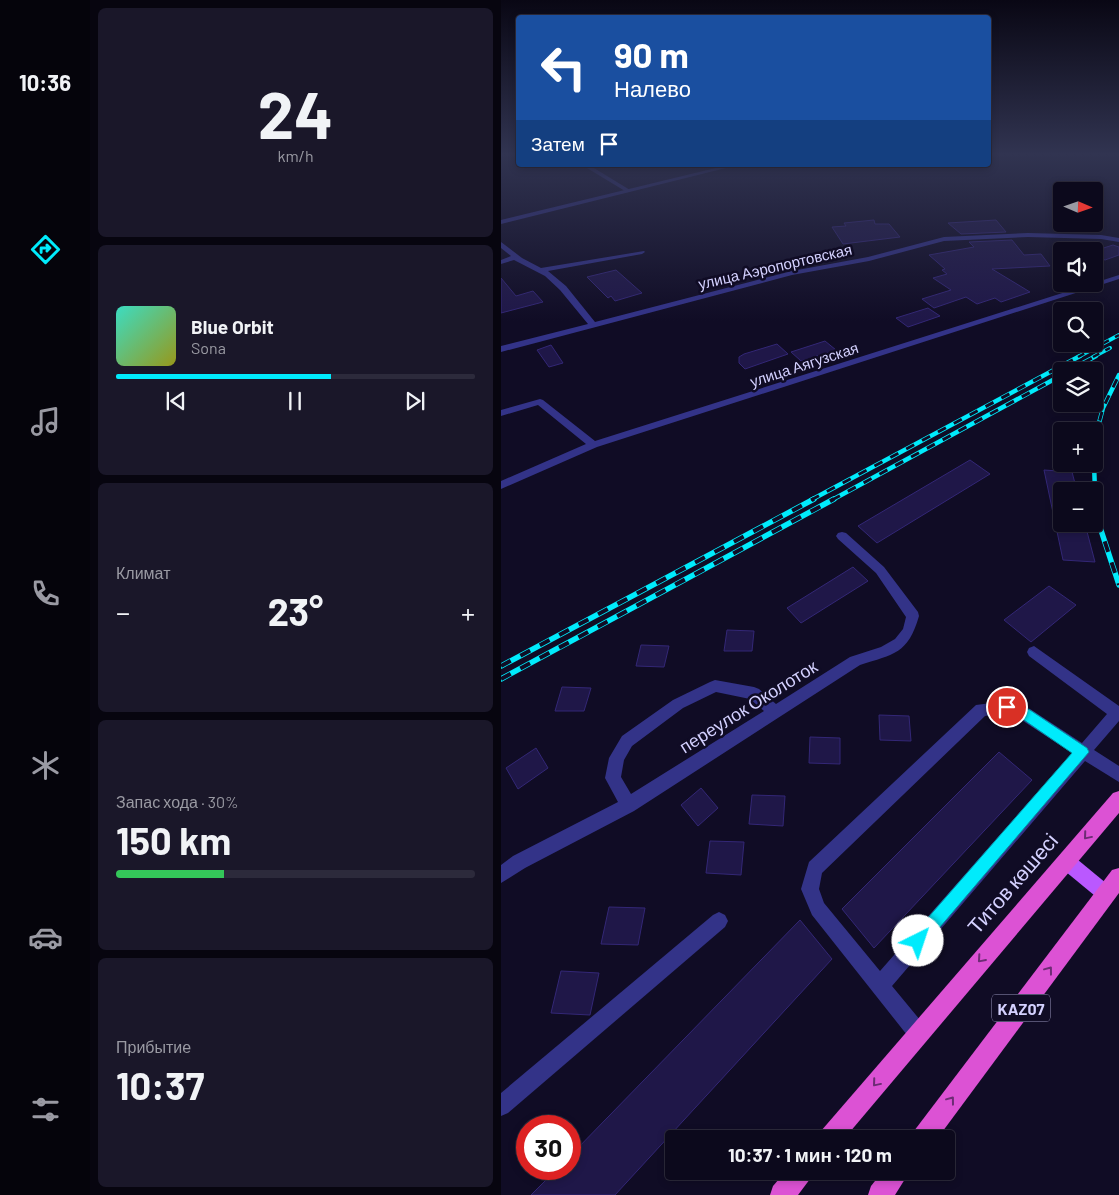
<!DOCTYPE html>
<html lang="ru">
<meta charset="utf-8">
<style>
body{margin:0;font-family:Barlow,sans-serif;background:#1a1729;color:#f1f3f6;height:100vh;display:flex;flex-direction:column;font-size:19px;white-space:nowrap}
*{box-sizing:border-box;margin:0}
p{font-size:16px;color:#9a9aa3}
.icon{flex:none;width:28px;height:28px;fill:none;stroke:currentColor;stroke-width:2;stroke-linecap:round;stroke-linejoin:round}
.map{position:relative;flex:1;overflow:hidden}
.side{display:flex;flex-direction:column;gap:8px;padding:8px;background:#07050f;width:411px}
.side>*{flex:none}
.guide{position:absolute;left:15px;top:15px;width:475px;height:152px;border-radius:5px;box-shadow:0 2px 8px #0003,0 0 0 1px #2c2a3b;background:#1a4fa0;color:#fff;overflow:hidden}
.needle{width:32px;rotate:92deg}
.tools{position:absolute;left:552px;top:182px;display:grid;gap:10px}
.tools a{display:grid;place-items:center;width:50px;height:50px;border-radius:5px;background:#0c091c;box-shadow:0 2px 8px #0003,0 0 0 1px #2c2a3b;font-size:25px}
.speed{position:absolute;left:15px;top:1115px;display:flex;gap:10px;font-size:25px;font-weight:700;text-align:center}
.speed>*{display:grid;place-content:center;width:65px;height:65px;border-radius:50%;background:#0c091c;box-shadow:0 2px 8px #0003,0 0 0 1px #2c2a3b;line-height:1}
.speed .limit{border:8px solid #d22;background:#fff;color:#111}
.pin{position:absolute;display:grid;place-items:center;width:42px;height:42px;color:#fff;margin:-21px;border:2px solid #fff;border-radius:50%;box-shadow:0 1px 5px #0007}
.me{position:absolute;width:55px;margin:-28px;rotate:41deg;stroke-linejoin:round;filter:drop-shadow(0 0 4px #0008)}
.turn{display:flex;align-items:center;gap:18px;height:105px;padding:0 15px;font-size:22px}
.turn .icon{width:65px;height:65px;stroke-width:2.5}
.turn b{display:block;font-size:35px;line-height:42px}
.then{display:flex;align-items:center;height:48px;padding:0 15px;background:#0003;gap:10px;font-size:19px}
.big{font-size:38px;font-weight:700;line-height:1.1}
.side .tile{flex:1;display:flex;flex-direction:column;justify-content:center;gap:8px;min-width:0;padding:0 18px;border-radius:8px;background:#1a1729}
.side .dial{align-items:center;gap:0}
.dial b{font-size:65px;line-height:1}
.song{display:flex;align-items:center;gap:15px}
.cover{width:60px;height:60px;border-radius:8px;background:linear-gradient(135deg,hsl(170 70% 55%),hsl(60 70% 35%))}
.played{height:5px;border-radius:2px;background:linear-gradient(90deg,#00ebfc 60%,#2c2a3b 60%)}
.keys{display:flex;justify-content:space-around;direction:ltr}
.heat{display:flex;justify-content:space-between;align-items:center;font-size:28px;direction:ltr}
.charge{height:8px;border-radius:4px;background:linear-gradient(90deg,#34c759 30%,#2c2a3b 0)}
.trip{position:absolute;left:164px;top:1130px;width:290px;height:50px;border-radius:5px;background:#0c091c;box-shadow:0 2px 8px #0003,0 0 0 1px #2c2a3b;font-weight:700;line-height:50px;text-align:center}
main{display:flex;flex:1;min-height:0}
.dock{display:flex;flex-direction:column;width:90px;justify-content:space-around;align-items:center;background:#05040b;color:#9a9aa3}
.dock .icon{width:35px;height:35px}
.dock .active{color:#00ebfc}
.dock b{font-size:22px;color:#f1f3f6}
.map>svg:first-child{display:block}
.building{fill:#1f1748;stroke:#332776}
.lines{fill:none;stroke-linecap:round;stroke-linejoin:round}
.minor{fill:#338;fill-rule:evenodd}
.tertiary{fill:#338;fill-rule:evenodd}
.primary{fill:#ba58ff;fill-rule:evenodd}
.trunk{fill:#dc52d4;fill-rule:evenodd}
.rail-far2-casing{stroke:#00ebfc;stroke-width:4}
.rail-far1-casing{stroke:#00ebfc;stroke-width:4.5}
.rail-casing{stroke:#00ebfc;stroke-width:5.5}
.rail-far2{stroke:#100c25;stroke-width:2.5;stroke-dasharray:7;stroke-linecap:butt}
.rail-far1{stroke:#100c25;stroke-width:3;stroke-dasharray:9;stroke-linecap:butt}
.rail{stroke:#100c25;stroke-width:4;stroke-dasharray:11;stroke-linecap:butt}
.oneway{stroke:#6c2c74}
.route{fill:#00ebfc;stroke:#0099a4}
.labels{text-anchor:middle;dominant-baseline:central;stroke-width:5;stroke-linejoin:round;paint-order:stroke}
.far-street-label{font-size:15px;fill:#d4d1ff;stroke:#100c25}
.shield{fill:#100c25;stroke:#9996be;stroke-width:1}
.shield-label{font-size:16px;font-weight:bold;fill:#d4d1ff}
.street-label{font-size:18px;fill:#d4d1ff;stroke:#100c25}
.near-street-label{font-size:21px;fill:#d4d1ff;stroke:#100c25}
</style>
<main>
<nav class="dock">
<b>10:36</b>
<svg class="icon active" aria-label="directions" viewBox="0 0 24 24"><path d="M12 3l9 9-9 9-9-9zM9 14v-3h6M13 9l2 2-2 2"/></svg>
<svg class="icon" aria-label="music" viewBox="0 0 24 24"><path d="M9 18V5l10-2v13"/><circle cx="6" cy="18" r="3"/><circle cx="16" cy="16" r="3"/></svg>
<svg class="icon" aria-label="phone" viewBox="0 0 24 24"><path d="M5 4h4l2 5-3 2q2 4 5 5l2-3 5 2v4C11 20 4 13 5 4z"/></svg>
<svg class="icon" aria-label="climate" viewBox="0 0 24 24"><path d="M12 3v18M4 7l16 10M4 17L20 7"/></svg>
<svg class="icon" aria-label="car" viewBox="0 0 24 24"><path d="M5 17H2v-5l4-1 3-4h7l3 4 3 1v5h-3M9 17h6M6 11h13"/><circle cx="7" cy="17" r="2"/><circle cx="17" cy="17" r="2"/></svg>
<svg class="icon" aria-label="filters" viewBox="0 0 24 24"><path d="M4 7h16M4 17h16"/><circle cx="9" cy="7" r="2"/><circle cx="15" cy="17" r="2"/></svg>
</nav>
<section class="side">
<div class="tile dial"><b>24</b><p>km/h</p></div>
<div class="tile">
<div class="song"><i class="cover"></i><div><b>Blue Orbit</b><p>Sona</p></div></div>
<div class="played"></div>
<div class="keys"><svg class="icon" aria-label="previous" viewBox="0 0 24 24"><path d="M18 5L8 12l10 7zM5 5v14"/></svg><svg class="icon" aria-label="pause" viewBox="0 0 24 24"><path d="M8 5v14M16 5v14"/></svg><svg class="icon" aria-label="next" viewBox="0 0 24 24"><path d="M6 5l10 7-10 7zM19 5v14"/></svg></div>
</div>
<div class="tile"><p>Климат</p>
<div class="heat"><a>−</a><b class="big">23°</b><a>+</a></div>
</div>
<div class="tile"><p>Запас хода · 30%</p><b class="big">150 km</b><div class="charge"></div></div>
<div class="tile"><p>Прибытие</p><b class="big">10:37</b></div>
</section>
<div class="map">
<svg width="618" height="1195" viewBox="0 0 618 1195">
<rect width="100%" height="100%" fill="#100c25"/>
<g class="building">
<polygon points="373,220 374,224 388,224 399,237 342,244 331,227 345,226 343,223"/>
<polygon points="495,220 505,232 460,234 447,223"/>
<polygon points="511,240 523,255 540,254 549,266 491,269 529,292 500,302 494,298 476,304 465,297 433,308 421,299 450,290 432,278 446,274 441,270 444,269 428,255 473,247 468,242"/>
<polygon points="612,245 618,247 618,255 604,260 594,256 593,251"/>
<polygon points="115,270 141,293 114,301 110,296 107,298 86,277"/>
<polygon points="0,278 15,296 32,291 42,302 0,313"/>
<polygon points="427,308 439,316 407,327 395,318"/>
<polygon points="324,341 335,350 300,361 290,352"/>
<polygon points="276,344 287,354 244,369 238,363 238,357 243,354"/>
<polygon points="50,345 62,363 48,367 36,350"/>
<polygon points="469,460 489,474 376,543 357,526"/>
<polygon points="543,470 571,472 576,491 561,491 561,524 584,524 594,562 562,560"/>
<polygon points="352,567 367,581 300,623 286,608"/>
<polygon points="548,586 575,605 530,642 503,620"/>
<polygon points="226,630 253,631 251,651 223,651"/>
<polygon points="140,645 168,646 163,667 135,666"/>
<polygon points="61,687 90,688 83,711 54,711"/>
<polygon points="378,715 408,716 410,741 379,740"/>
<polygon points="309,737 339,738 339,764 308,763"/>
<polygon points="35,748 47,768 17,789 5,768"/>
<polygon points="498,752 531,780 373,948 341,909"/>
<polygon points="200,788 217,808 197,826 180,805"/>
<polygon points="251,795 284,796 282,826 248,824"/>
<polygon points="209,841 243,842 240,875 205,873"/>
<polygon points="108,907 144,908 137,945 100,944"/>
<polygon points="299,920 331,959 114,1195 30,1195 56,1169 69,1169 69,1156"/>
<polygon points="60,971 98,973 89,1015 50,1013"/>
</g>
<g class="lines">
<g class="minor">
<polygon points="81,165 88,165 129,190 124,191"/>
<polygon points="527,233 600,235 618,238 618,242 600,239 527,237 443,241 368,261 291,275 0,352 0,346 87,324 59,290 44,276 13,260 0,264 0,260 10,256 0,248 0,242 21,258 40,268 143,251 144,252 141,254 47,271 65,286 94,322 291,271 367,257 443,237"/>
<polygon points="618,275 618,279 96,447 0,489 0,481 85,444 37,405 0,416 0,410 39,399 42,400 94,441"/>
<path d="M341,532L345,533L383,567L417,612L418,616C407,654 393,654 359,665L133,811L24,868L0,883V865L12,856L117,802L104,778L108,758L121,736L172,700L209,682L214,680L253,687L258,689L275,704L349,657L380,647L394,639L402,629L405,617L375,573L337,539L335,536L337,533ZM215,692L249,699L263,711L130,794L120,777L123,760L131,746L182,708Z"/>
<path d="M533,646L618,706V721L593,750L618,766V782L584,761L391,986L424,1026L427,1033L424,1040L417,1043L410,1040L311,915L300,889L308,862L475,705L506,701L529,709L581,743L606,714L528,656L526,652L528,648ZM506,713L519,719L571,753L379,971L323,903L318,889L321,873L484,716Z"/>
<polygon points="218,912 224,915 227,921 224,927 7,1113 0,1116 0,1093 212,915"/>
</g>
<polygon class="tertiary" points="227,165 237,165 0,224 0,220"/>
<polygon class="primary" points="565,853 571,855 611,888 614,894 611,900 605,903 599,900 559,867 557,861 559,855"/>
<g class="trunk">
<polygon points="618,791 618,813 343,1139 316,1139 320,1131 612,793"/>
<polygon points="618,868 618,893 436,1139 409,1139 413,1131 611,870"/>
<polygon points="285,1171 313,1171 309,1179 297,1195 269,1195 272,1186"/>
<polygon points="382,1171 409,1171 394,1195 367,1195 370,1186"/>
</g>
<g class="rail-far2-casing">
<g id="rail-far2">
<polyline points="577,357 618,335"/>
<polyline points="592,357 609,348"/>
</g>
</g>
<g class="rail-far1-casing">
<g id="rail-far1">
<polyline points="567,371 595,356"/>
<polyline points="594,438 602,408 618,375"/>
<polyline points="593,464 594,491"/>
<polyline points="594,494 594,500"/>
<polyline points="310,500 579,356"/>
<polyline points="331,500 561,375"/>
</g>
</g>
<g class="rail-casing">
<g id="rail">
<polyline points="594,499 594,512 618,585"/>
<polyline points="0,666 313,499"/>
<polyline points="0,679 333,499"/>
</g>
</g>
<use href="#rail-far2" class="rail-far2"/>
<use href="#rail-far1" class="rail-far1"/>
<use href="#rail" class="rail"/>
</g>
<defs><path id="oneway-chevron" d="M-2-3.5L2.5 0L-2 3.5" fill="none" stroke-width="1.6" stroke-linecap="round" stroke-linejoin="round" transform="scale(1.25)"/></defs>
<g class="oneway">
<use href="#oneway-chevron" transform="translate(586 836) rotate(130)"/>
<use href="#oneway-chevron" transform="translate(480 959) rotate(131)"/>
<use href="#oneway-chevron" transform="translate(548 970) rotate(-53)"/>
<use href="#oneway-chevron" transform="translate(375 1083) rotate(130)"/>
<use href="#oneway-chevron" transform="translate(450 1100) rotate(-53)"/>
</g>
<linearGradient id="sky" x2="0" y2="1"><stop stop-color="#090714"/><stop offset="0.48" stop-color="#313451"/><stop offset="1" stop-color="#313451" stop-opacity="0"/></linearGradient>
<rect width="618" height="321" fill="url(#sky)"/>
<polygon class="route" points="506,701 529,710 586,748 588,752 422,947 417,950 411,947 408,941 411,936 571,753 520,718 502,711 500,707 502,703"/>
<g class="labels">
<g class="far-street-label">
<text transform="translate(274 266) rotate(-13)">улица Аэропортовская</text>
<text transform="translate(303 364) rotate(-18)">улица Аягузская</text>
</g>
<rect class="shield" x="491" y="994.5" width="58" height="27" rx="4"/>
<g class="shield-label">
<text x="520" y="1008">KAZ07</text>
</g>
<g class="street-label">
<text transform="translate(247 706) rotate(-32)">переулок Околоток</text>
</g>
<g class="near-street-label">
<text transform="translate(511 883) rotate(-49)">Титов көшесі</text>
</g>
</g>
</svg>
<div class="tools">
<a><svg class="needle" viewBox="-14 -14 28 28"><path d="M0-13l5 13h-10z" fill="#e53935"/><path d="M0 13l5-13h-10z" fill="#9a9aa3"/></svg></a>
<a><svg class="icon" aria-label="sound" viewBox="0 0 24 24"><path d="M4 9h4l5-4v14l-5-4H4zM17 9q2 3 0 6"/></svg></a>
<a><svg class="icon" aria-label="search" viewBox="0 0 24 24"><circle cx="10" cy="10" r="6"/><path d="M15 15l6 6"/></svg></a>
<a><svg class="icon" aria-label="layers" viewBox="0 0 24 24"><path d="M12 4l9 5-9 5-9-5zM3 14l9 5 9-5"/></svg></a>
<a>+</a>
<a>−</a>
</div>
<div class="speed"><div class="limit">30</div></div>
<div class="pin" style="left:506px;top:707px;background:#d93025"><svg class="icon" aria-label="arrive" viewBox="0 0 24 24"><path d="M6 21V4h12l-3 4 3 4H6"/></svg></div>
<svg class="me" style="left:417px;top:941px" viewBox="-20 -20 40 40"><circle r="19" fill="#fff"/><path d="M0-13L10 11 0 6-10 11z" fill="#00ebfc"/></svg>
<div class="trip">10:37 · 1 мин · 120 m</div>
<div class="guide">
<div class="turn"><svg class="icon" aria-label="left" viewBox="0 0 24 24"><path d="M17 20v-9H6M10 6l-5 5 5 5"/></svg><div><b>90 m</b>Налево</div></div>
<div class="then">Затем<svg class="icon" aria-label="arrive" viewBox="0 0 24 24"><path d="M6 21V4h12l-3 4 3 4H6"/></svg></div>
</div>
</div>
</main>
